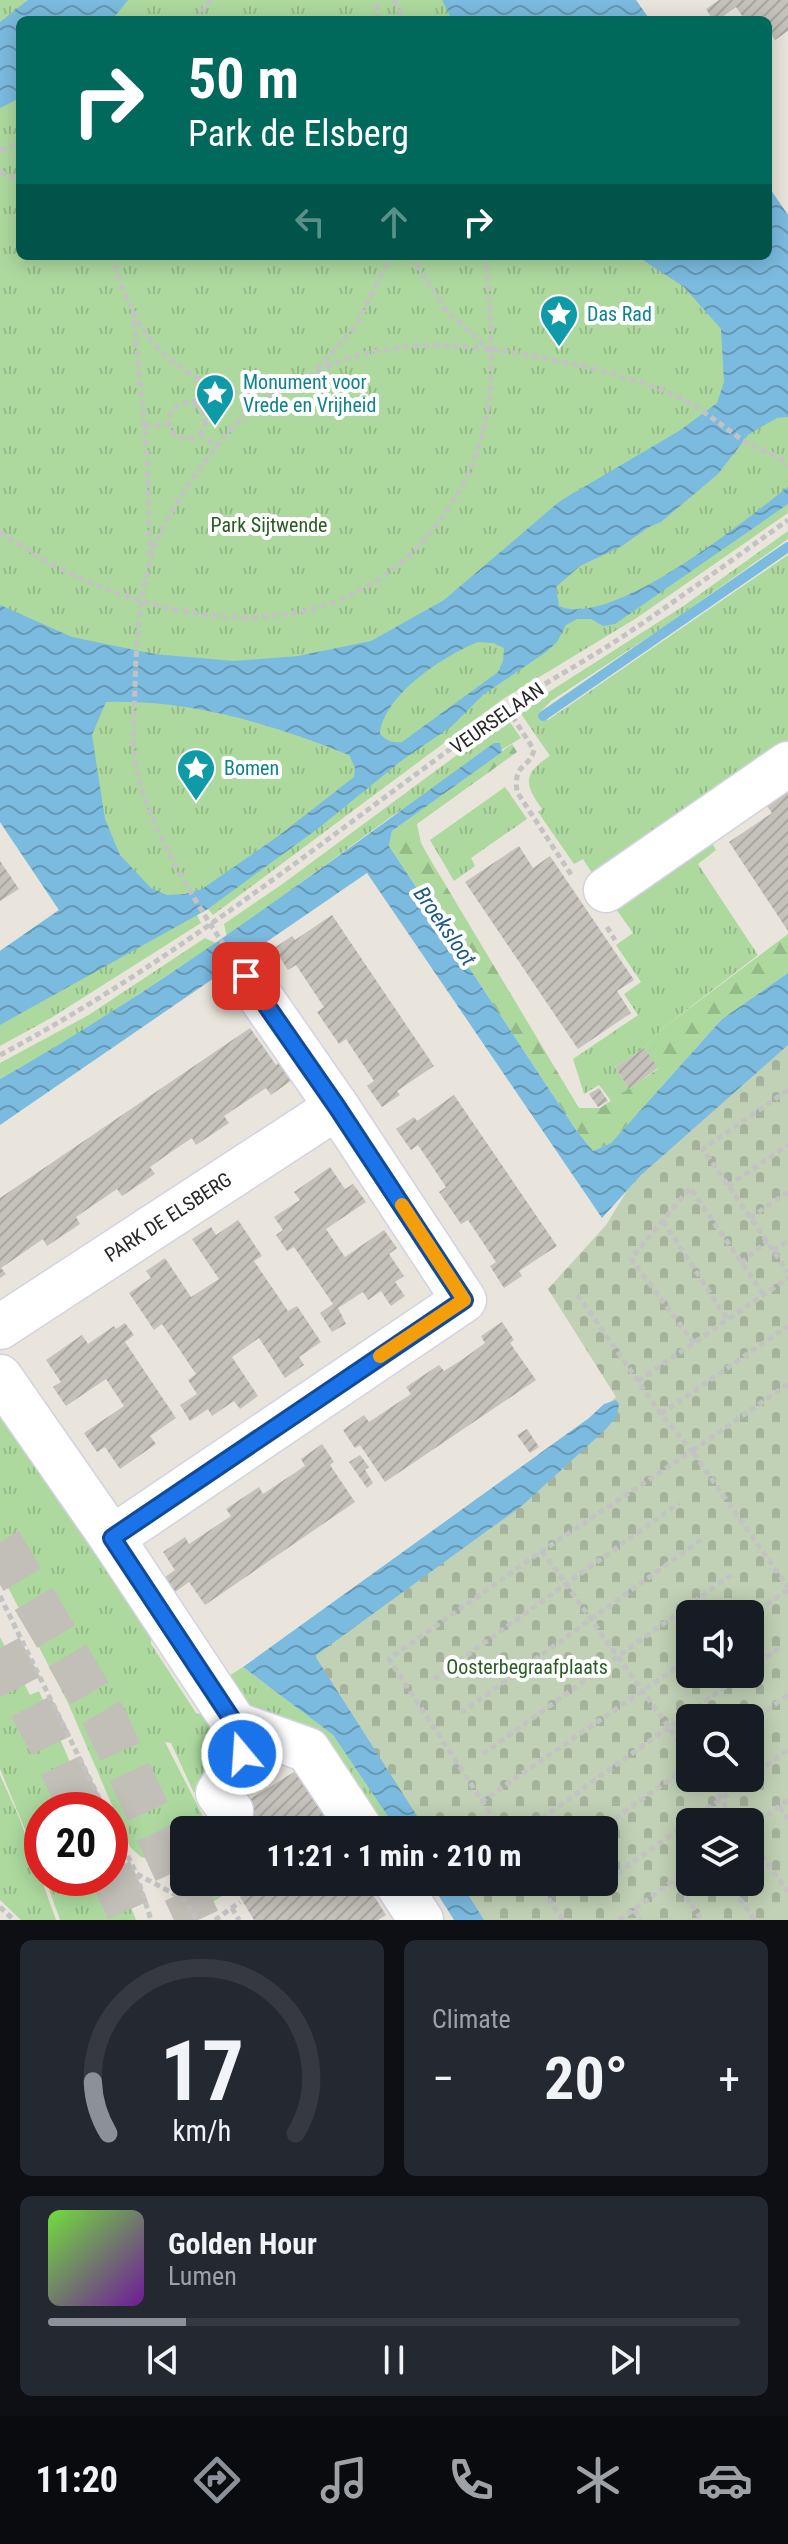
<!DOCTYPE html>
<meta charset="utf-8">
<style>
body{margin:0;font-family:"Roboto Condensed",sans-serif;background:#242831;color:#f1f3f6;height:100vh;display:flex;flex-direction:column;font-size:30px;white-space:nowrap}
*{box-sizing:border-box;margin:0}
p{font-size:26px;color:#9ea1a6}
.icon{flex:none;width:44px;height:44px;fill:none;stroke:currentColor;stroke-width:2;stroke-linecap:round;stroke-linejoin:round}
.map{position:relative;height:1920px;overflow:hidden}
.panel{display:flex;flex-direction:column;gap:20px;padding:20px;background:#0d0f14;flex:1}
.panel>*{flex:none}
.guide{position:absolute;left:16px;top:16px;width:756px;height:244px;border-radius:12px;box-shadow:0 4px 20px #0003;background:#00695c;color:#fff;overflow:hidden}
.fabs{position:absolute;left:676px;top:1600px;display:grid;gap:16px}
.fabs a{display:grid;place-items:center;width:88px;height:88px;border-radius:12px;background:#171b24;box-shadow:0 4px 20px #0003;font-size:40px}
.speed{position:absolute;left:24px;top:1792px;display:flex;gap:16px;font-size:40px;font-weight:700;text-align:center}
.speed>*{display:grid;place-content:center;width:104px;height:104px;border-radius:50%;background:#171b24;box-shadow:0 4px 20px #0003;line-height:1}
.speed .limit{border:12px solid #d22;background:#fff;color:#111}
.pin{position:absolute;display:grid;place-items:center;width:68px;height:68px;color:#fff;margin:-34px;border-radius:16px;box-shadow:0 4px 12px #0006}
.me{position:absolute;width:88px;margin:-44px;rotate:342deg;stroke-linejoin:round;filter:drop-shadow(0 0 6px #0008)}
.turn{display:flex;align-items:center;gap:28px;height:168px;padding:0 40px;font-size:36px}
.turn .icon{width:104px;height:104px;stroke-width:2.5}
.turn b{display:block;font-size:56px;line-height:68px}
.lanes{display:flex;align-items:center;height:76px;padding:0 40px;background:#0003;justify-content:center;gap:40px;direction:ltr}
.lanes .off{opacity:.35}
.big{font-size:60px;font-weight:700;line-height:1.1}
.panel .tile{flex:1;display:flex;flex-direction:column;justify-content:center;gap:12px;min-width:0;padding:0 28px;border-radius:12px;background:#242831}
.panel .dial{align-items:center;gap:0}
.dial svg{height:208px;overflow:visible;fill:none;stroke:#363941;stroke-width:7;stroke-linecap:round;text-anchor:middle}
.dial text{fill:#f1f3f6;stroke:none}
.song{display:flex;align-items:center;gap:24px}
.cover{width:96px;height:96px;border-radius:12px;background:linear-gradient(135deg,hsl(100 70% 55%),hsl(280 70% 35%))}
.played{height:8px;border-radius:4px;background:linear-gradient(90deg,#8c9099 20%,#363941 20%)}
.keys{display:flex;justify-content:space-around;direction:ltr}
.heat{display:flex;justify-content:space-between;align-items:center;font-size:44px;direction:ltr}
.panel .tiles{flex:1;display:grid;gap:20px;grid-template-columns:1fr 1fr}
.tile:last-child{grid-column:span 2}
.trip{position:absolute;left:170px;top:1816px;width:448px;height:80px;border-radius:12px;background:#171b24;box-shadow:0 4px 20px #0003;font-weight:700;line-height:80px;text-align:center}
.tabs{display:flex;height:128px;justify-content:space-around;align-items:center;background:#090b0e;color:#9ea1a6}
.tabs .icon{width:56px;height:56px}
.tabs .active{color:#8c9099}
.tabs b{font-size:36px;color:#f1f3f6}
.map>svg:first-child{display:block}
.grass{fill:url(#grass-tufts)}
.forest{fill:url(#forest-firs)}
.cemetery{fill:url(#cemetery-stones);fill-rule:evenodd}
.water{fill:url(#water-waves);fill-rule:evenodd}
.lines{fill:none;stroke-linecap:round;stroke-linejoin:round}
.stream{stroke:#7bbbdf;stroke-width:10}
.building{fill:url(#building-hatch)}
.major-tunnel{stroke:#c2bfb8;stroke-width:44;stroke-dasharray:44 22;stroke-linecap:butt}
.minor-casing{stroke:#d1d3e0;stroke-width:47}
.path{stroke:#c3c3c3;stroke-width:5;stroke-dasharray:6 4;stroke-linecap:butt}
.minor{stroke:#fff;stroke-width:44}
.route-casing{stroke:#114b97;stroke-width:20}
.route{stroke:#1a73e8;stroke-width:14}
.slow{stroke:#f59e0b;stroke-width:14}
.labels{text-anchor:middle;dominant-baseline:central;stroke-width:8;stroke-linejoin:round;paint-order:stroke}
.culture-label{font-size:20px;fill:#0d838f;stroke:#fff;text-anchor:start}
.park-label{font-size:20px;fill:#285c22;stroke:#fff}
.street-label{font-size:20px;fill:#282828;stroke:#fff}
.water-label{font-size:22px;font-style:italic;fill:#1d5988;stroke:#fff}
</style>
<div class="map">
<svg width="788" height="1920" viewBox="0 0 788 1920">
<defs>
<pattern id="grass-tufts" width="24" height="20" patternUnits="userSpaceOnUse" patternTransform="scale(2)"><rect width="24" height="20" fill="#add99f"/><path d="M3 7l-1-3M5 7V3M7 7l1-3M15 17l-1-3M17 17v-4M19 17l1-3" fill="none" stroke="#95ba89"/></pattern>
<pattern id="forest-firs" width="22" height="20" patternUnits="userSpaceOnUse" patternTransform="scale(2)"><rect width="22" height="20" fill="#add99f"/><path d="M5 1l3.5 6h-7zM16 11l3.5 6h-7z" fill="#95ba89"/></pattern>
<pattern id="cemetery-stones" width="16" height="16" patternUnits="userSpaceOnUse" patternTransform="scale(2)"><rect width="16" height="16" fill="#c0d1b5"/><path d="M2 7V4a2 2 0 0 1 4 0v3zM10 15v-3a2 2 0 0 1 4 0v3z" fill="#a5b39c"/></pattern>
<pattern id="water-waves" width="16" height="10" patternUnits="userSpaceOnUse" patternTransform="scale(2)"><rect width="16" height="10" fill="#7bbbdf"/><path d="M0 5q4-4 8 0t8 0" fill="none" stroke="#6598b5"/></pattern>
<pattern id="building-hatch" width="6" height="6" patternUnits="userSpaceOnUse" patternTransform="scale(2)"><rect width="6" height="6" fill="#c5c1bb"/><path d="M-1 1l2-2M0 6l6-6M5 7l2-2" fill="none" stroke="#a9a6a1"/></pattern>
</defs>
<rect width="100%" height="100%" fill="#e9e5dc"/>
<g class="grass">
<polygon points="0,0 636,0 650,20 20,20 20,256 768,256 768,186 788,215 788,513 635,619 503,699 213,915 208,909 197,915 201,923 51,1018 0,1046 0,951 59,910 0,822"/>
<path d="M788,531V539L667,625L551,701L539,713L548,720L788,555V756L599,884L583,859L574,864L538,812L542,809C523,783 524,773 550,756L519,711L682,607Z"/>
<polygon points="507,718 521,738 392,816 227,937 224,924 281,885"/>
<polygon points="505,787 527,819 471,858 475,866 454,881 430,840"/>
<polygon points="708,836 716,850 698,864 758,955 663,1028 644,1048 615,1067 629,1089 611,1101 599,1085 584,1094 573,1059 638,1015 624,994 641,982 616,945 633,933 616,909"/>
<polygon points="205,938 216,943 74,1037 0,1079 0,1063 87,1016"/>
<polygon points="0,1404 152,1627 151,1644 196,1713 211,1716 219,1737 218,1747 194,1793 171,1743 165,1742 210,1830 184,1830 184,1878 165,1863 141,1857 130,1847 68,1703 0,1572"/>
<polygon points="0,1637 30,1695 39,1691 91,1810 42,1810 42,1871 0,1769"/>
<polygon points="243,1667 333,1735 397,1830 372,1830 240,1702 221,1681"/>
<polygon points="0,1775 19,1817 56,1920 21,1920 0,1900"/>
<polygon points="110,1853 136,1920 60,1920 45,1878 110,1878"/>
<polygon points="187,1882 236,1882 238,1886 203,1908"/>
</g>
<polygon class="forest" points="512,744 517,752 417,824 421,843 430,859 579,1108 600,1108 658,1069 644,1048 663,1028 788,934 788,973 722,1019 611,1143 593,1151 576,1130 389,846 392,831"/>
<path class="cemetery" d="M788,1032V1920H468L443,1882H604V1830H410L273,1650L590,1420L616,1397L548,1289L606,1225L663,1132ZM690,1614H750V1674H690ZM690,1718H750V1778H690ZM690,1822H750V1882H690Z"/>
<g class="water">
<polygon points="28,0 128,0 112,20 20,20 20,98 0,108 0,22"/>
<polygon points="442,0 636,0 650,20 452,20"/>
<path d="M768,186L788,215V417L777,418L749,434L718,474L661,522L649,527L622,546L580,566L556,587L559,606C613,629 745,520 788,487V504L615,624L603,626L591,619H577L566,625L557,642L546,652L483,695L452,726L401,761L320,827L208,909L0,1025V951L59,910L0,822V605L72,637L154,654L234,661L298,656L371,641L444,600L560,501L679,431L717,403L724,382L721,329L684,287L637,256H768ZM478,642L493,643L504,648L503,661L498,672L402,742C392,743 387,741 380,734C383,695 445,655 478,642ZM106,702C190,699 271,724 349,755L355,768L354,777L277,837L202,889L185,894L167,895L151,888L120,855L105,819L92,735Z"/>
<path d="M494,743H500L502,752L392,831L389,846L576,1130L593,1151L611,1143L722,1019L788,973V1045L641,1175L602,1218L367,873L0,1125V1079C173,981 332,860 494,743Z"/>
<polygon points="616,1400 619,1404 617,1416 606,1429 524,1504 315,1656 426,1830 397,1830 333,1735 243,1667 589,1418 604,1404"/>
<polygon points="430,1882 460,1882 484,1920 454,1920"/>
</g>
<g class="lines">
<polyline class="stream" points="543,716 788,547"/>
</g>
<g class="building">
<polygon points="719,0 788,0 788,31 775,40 768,30 768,20 745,20 736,7 718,20 713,20 706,9"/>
<polygon points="788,790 788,931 729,842 772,813 766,805"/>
<polygon points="519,846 533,868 550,856 634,980 617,991 631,1013 578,1049 465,882"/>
<polygon points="0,861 19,889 0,901"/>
<polygon points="332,915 434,1066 397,1091 400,1095 382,1107 367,1086 374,1081 346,1039 339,1044 317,1012 324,1007 296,965 288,970 274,948 292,936 295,940"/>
<polygon points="250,1028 276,1065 280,1062 292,1080 271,1095 266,1088 224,1116 229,1123 196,1145 192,1138 171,1152 150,1167 155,1174 122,1196 117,1189 76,1217 80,1224 47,1246 43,1239 1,1268 6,1274 0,1278 0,1198"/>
<polygon points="644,1048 658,1068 629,1089 615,1067"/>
<polygon points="599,1088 608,1101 598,1107 589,1094"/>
<polygon points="454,1095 557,1246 519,1271 522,1276 504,1288 490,1266 496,1262 468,1220 461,1224 439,1192 446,1187 418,1145 411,1150 396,1129 414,1117 417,1121"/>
<polygon points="330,1167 345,1189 353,1184 366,1202 326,1229 345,1257 384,1230 397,1248 389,1254 404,1276 395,1282 405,1296 391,1306 381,1291 368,1300 363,1292 338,1308 346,1324 332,1332 320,1313 333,1304 294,1247 287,1251 276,1235 283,1230 274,1217 300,1200 294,1192"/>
<polygon points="238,1220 262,1256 254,1261 288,1311 297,1306 321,1342 299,1357 304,1365 285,1378 259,1338 232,1357 258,1396 240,1409 234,1401 212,1416 208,1409 190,1421 180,1405 197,1394 188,1380 196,1374 162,1324 154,1330 129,1293 151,1278 146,1271 165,1258 191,1297 219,1279 192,1239 211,1227 216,1235"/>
<polygon points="502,1322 514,1340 510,1343 536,1380 385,1482 360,1445 355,1448 343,1430 364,1415 369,1422 411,1394 406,1387 439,1365 444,1371 463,1359 485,1343 481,1336"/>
<polygon points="125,1323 134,1335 125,1342 176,1418 150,1436 156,1444 120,1469 105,1447 97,1452 84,1433 124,1406 106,1379 66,1406 53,1387 61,1382 46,1360 82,1335 88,1344 114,1326 116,1329"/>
<polygon points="527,1429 539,1447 530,1453 517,1435"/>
<polygon points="322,1444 334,1462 330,1465 355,1502 205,1605 189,1582 175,1592 165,1577 175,1570 163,1552 185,1537 189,1544 231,1516 226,1509 259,1487 263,1494 305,1466 301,1459"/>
<polygon points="360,1455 369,1467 365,1470 373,1483 367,1488 349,1462"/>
<polygon points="307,1764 341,1830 206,1830 205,1827"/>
<polygon points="238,1882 365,1882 386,1915 378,1920 254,1920 240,1897 249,1891 246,1886 242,1889"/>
</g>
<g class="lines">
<g class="major-tunnel">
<polyline points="0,1542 105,1719 198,1920"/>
<polyline points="0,1648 47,1737 82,1810"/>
<polyline points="110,1870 132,1920"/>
</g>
<g class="minor-casing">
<g id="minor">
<polyline points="606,890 788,764"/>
<polyline points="246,976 337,1107"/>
<polyline points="0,1327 337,1107 464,1300 112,1538"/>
<polyline points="0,1377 112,1538 235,1724 308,1750 361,1830"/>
<polyline points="231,1811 218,1793 242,1754 235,1724"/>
<polyline points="396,1882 421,1920"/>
</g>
</g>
<g class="path">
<polyline points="394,0 404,20"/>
<polyline points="196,20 210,0"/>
<polyline points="377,20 377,0"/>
<polyline points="0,150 20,143"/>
<polyline points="0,172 20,180"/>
<path d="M112,256C120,280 128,307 142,328C160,355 197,385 229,391C274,399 301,377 338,362C358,353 383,351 403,347C465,337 619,369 676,396C702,408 723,427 747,443C761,452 777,453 788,466"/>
<polyline points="411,256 446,311 491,350"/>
<polyline points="133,311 147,454 150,556"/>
<polyline points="318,369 357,324 391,256"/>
<circle cx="187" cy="421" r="18"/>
<polyline points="193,404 203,381"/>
<polyline points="145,426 169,424"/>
<polyline points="200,433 217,447"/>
<path d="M0,532C129,622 327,670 437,524C456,499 473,470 481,439C497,384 491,325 487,270L484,256"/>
<path d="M507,708L534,750C529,770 513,762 517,792L572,876"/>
<polyline points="607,927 615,940"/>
<path d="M224,945C193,899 153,831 138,778C131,749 134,716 135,687C136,644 139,601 150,560C161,517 223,428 260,402C266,397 274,394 281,390"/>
<path d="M0,1055C181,959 339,827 506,709C542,684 582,663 619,639C676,601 732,560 788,520"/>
<polyline points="788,1090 703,1149 788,1272"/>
<polyline points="728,1186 788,1145"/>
<polyline points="750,1218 788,1192"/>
<polyline points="663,1221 728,1320"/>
<polyline points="773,1251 788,1241"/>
<polyline points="741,1263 767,1241"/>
<polyline points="694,1343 631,1259 690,1188 764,1295"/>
<polyline points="638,1381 788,1278"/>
<polyline points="788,1384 692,1451 788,1587"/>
<polyline points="661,1414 788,1326"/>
<polyline points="542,1551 690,1757"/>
<polyline points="0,1596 105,1810"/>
<polyline points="750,1616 788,1590"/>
<polyline points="750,1669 782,1646"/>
<polyline points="434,1679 679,1503"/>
<polyline points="461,1713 705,1537"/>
<polyline points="750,1722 788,1695"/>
<polyline points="483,1754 731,1575"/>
<polyline points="706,1778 737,1822"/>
<polyline points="750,1778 788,1750"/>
<polyline points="481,1802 690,1658"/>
<polyline points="779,1807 788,1819"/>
<polyline points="542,1818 743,1674"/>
<polyline points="110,1820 136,1873 151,1920"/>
<polyline points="750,1827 788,1800"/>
<polyline points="501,1830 389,1659 542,1551 692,1451 661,1414 575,1291"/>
<polyline points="599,1830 690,1765"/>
<polyline points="750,1839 788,1892"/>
<polyline points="137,1874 185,1900 197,1920"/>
<polyline points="674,1881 702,1920"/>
<polyline points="537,1882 563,1920"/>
<polyline points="728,1882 755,1920"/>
<polyline points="593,1891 750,1778"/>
<polyline points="0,1907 14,1920"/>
<polyline points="232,1908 239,1920"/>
<polyline points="634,1910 641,1920"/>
<polyline points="215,1920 240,1902"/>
<polyline points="619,1920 690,1869"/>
</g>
<use href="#minor" class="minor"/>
</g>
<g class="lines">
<g class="route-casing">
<polyline id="route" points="242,1754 235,1724 112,1538 464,1300 337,1107 246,976"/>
</g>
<use href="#route" class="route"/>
<polyline class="slow" points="380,1356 464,1300 402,1205"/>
</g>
<defs>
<g id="sight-pin" transform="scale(2)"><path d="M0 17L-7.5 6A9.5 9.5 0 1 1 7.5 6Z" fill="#0f9aa8" stroke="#fff"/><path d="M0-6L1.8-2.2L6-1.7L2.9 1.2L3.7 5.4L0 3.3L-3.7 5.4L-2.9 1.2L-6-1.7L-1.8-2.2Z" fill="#fff"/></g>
</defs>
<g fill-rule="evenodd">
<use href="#sight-pin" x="559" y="314"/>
<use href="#sight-pin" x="215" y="393"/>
<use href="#sight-pin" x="196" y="768"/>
</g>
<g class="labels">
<g class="culture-label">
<text x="587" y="314">Das Rad</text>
<text x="243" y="382">Monument voor<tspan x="243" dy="23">Vrede en Vrijheid</tspan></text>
<text x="224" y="768">Bomen</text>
</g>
<g class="park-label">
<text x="269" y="525">Park Sijtwende</text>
<text x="527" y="1667">Oosterbegraafplaats</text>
</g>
<g class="street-label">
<text transform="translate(497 718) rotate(-35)">VEURSELAAN</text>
<text transform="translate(168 1217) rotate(-33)">PARK DE ELSBERG</text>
</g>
<g class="water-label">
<text transform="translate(445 926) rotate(55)">Broeksloot</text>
</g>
</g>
</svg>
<div class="fabs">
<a><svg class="icon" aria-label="sound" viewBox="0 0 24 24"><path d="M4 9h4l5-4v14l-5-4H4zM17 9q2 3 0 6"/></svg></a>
<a><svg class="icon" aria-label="search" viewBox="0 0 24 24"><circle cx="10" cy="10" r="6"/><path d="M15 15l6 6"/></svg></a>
<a><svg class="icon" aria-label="layers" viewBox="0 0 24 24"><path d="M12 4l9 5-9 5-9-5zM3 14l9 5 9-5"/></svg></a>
</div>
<div class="speed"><div class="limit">20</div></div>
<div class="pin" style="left:246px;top:976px;background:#d93025"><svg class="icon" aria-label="arrive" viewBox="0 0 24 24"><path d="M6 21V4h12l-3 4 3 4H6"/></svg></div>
<svg class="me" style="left:242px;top:1754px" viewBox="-20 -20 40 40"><circle r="17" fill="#1a73e8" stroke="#fff" stroke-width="3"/><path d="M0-11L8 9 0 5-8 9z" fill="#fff"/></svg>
<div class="trip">11:21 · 1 min · 210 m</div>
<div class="guide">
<div class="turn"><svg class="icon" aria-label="right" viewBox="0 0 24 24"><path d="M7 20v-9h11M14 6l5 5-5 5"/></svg><div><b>50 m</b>Park de Elsberg</div></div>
<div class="lanes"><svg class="icon off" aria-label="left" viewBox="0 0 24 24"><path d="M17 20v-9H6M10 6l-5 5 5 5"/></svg><svg class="icon off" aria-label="ahead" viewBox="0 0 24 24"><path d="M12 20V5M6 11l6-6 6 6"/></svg><svg class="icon" aria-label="right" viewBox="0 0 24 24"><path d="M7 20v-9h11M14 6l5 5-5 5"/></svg></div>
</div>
</div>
<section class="panel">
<div class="tiles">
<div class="tile dial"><svg viewBox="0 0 100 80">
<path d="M14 69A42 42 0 1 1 86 69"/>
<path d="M14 69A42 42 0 0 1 8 49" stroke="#8c9099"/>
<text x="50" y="56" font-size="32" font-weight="700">17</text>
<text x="50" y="72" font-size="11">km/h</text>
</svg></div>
<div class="tile"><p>Climate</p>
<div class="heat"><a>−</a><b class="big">20°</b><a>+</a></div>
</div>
<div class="tile">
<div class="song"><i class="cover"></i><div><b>Golden Hour</b><p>Lumen</p></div></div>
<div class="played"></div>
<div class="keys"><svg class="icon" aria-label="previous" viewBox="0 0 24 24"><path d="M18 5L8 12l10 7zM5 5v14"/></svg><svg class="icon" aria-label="pause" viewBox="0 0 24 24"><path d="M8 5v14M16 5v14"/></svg><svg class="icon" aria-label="next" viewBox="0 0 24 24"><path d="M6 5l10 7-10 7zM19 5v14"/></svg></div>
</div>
</div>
</section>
<nav class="tabs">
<b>11:20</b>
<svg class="icon active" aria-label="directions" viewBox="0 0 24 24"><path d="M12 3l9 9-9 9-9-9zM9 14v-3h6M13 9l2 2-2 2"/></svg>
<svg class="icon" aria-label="music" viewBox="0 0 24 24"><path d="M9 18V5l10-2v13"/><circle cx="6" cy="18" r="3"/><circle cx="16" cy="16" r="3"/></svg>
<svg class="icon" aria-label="phone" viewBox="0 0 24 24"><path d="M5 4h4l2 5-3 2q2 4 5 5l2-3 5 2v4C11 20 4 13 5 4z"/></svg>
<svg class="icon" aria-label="climate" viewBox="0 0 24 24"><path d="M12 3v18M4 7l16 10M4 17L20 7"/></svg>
<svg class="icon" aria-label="car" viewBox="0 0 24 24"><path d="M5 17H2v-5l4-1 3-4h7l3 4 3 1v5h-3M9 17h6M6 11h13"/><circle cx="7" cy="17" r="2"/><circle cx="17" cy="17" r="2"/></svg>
</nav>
